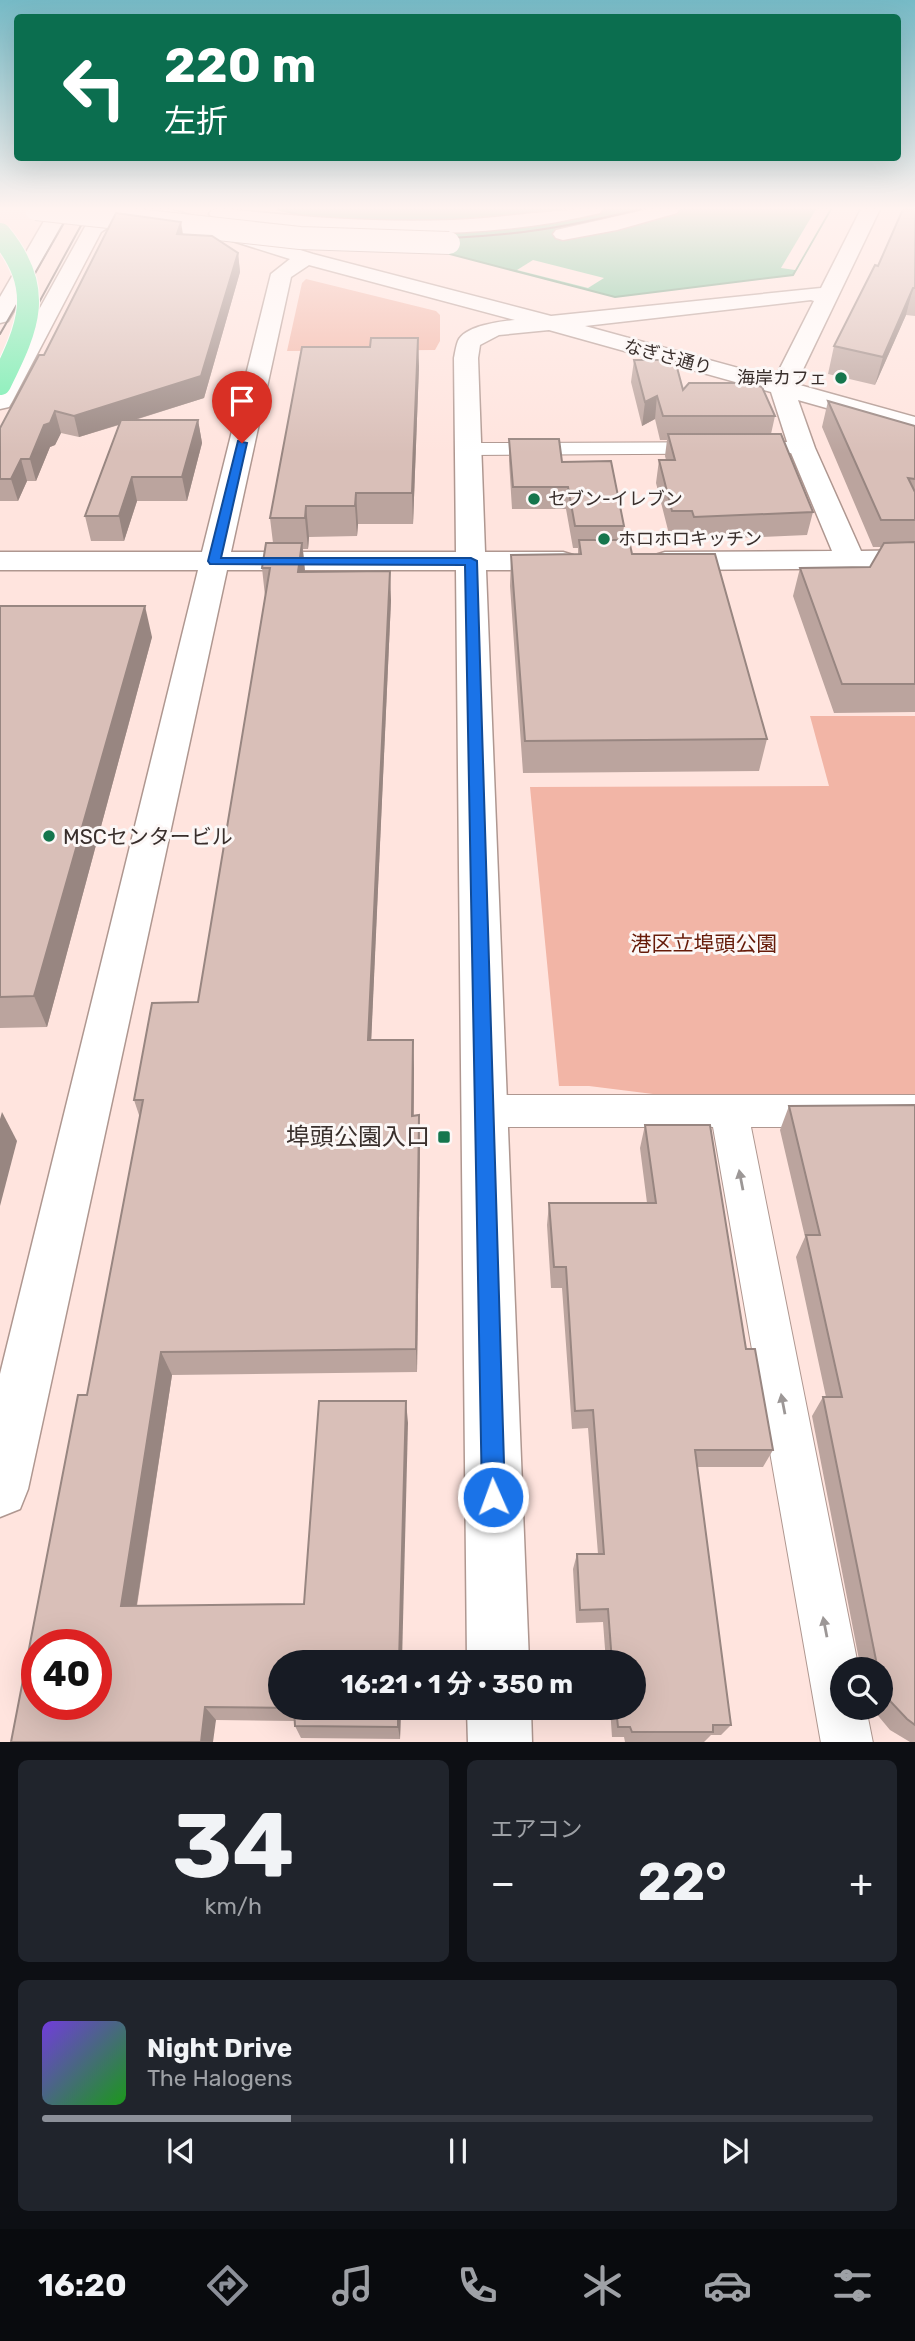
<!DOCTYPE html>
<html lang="ja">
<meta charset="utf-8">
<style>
body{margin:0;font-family:Rubik,"Noto Sans JP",sans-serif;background:#20242c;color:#f1f3f6;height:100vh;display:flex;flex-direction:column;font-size:26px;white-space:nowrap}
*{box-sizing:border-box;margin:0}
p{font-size:23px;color:#9ea1a6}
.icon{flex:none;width:38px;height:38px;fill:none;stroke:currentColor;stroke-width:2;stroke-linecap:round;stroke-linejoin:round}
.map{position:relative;height:1742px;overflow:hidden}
.drawer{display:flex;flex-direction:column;gap:18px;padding:18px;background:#0d0f14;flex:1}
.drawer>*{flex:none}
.guide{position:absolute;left:14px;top:14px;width:887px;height:147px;border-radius:7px;box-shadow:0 7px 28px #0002;background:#0b6e4f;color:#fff;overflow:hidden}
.buttons{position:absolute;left:830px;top:1657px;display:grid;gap:14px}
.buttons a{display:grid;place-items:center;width:63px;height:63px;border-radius:50%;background:#171b24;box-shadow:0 7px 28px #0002;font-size:35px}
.speed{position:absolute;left:21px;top:1629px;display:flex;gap:14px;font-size:35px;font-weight:700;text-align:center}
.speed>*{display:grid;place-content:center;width:91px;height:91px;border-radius:50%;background:#171b24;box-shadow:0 7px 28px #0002;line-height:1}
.speed .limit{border:10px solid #d22;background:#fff;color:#111}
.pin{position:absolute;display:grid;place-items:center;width:60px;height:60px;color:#fff;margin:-72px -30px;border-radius:50% 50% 50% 0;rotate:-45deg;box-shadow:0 0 7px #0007}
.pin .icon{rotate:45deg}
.me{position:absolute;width:77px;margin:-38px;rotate:358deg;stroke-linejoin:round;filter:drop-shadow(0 0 5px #0008)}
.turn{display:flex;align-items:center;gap:24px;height:147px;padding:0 35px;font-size:32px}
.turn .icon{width:91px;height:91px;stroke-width:2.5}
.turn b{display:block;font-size:49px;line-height:60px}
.big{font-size:52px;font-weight:700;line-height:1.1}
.drawer .tile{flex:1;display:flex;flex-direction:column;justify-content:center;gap:10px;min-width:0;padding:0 24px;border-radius:10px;background:#20242c}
.drawer .dial{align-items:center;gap:0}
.dial b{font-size:91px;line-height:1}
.song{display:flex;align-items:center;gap:21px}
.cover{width:84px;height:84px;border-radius:10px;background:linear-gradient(135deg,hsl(260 70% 55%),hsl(120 70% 35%))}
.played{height:7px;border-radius:4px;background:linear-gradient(90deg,#8c9099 30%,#363941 30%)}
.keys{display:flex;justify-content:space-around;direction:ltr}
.heat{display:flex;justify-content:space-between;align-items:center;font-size:38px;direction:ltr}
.drawer .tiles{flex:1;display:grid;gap:18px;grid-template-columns:1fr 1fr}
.tile:last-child{grid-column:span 2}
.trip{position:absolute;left:268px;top:1650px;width:378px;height:70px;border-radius:35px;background:#171b24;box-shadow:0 7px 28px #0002;font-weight:700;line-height:70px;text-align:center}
.dock{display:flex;height:112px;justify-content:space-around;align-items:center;background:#090b0e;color:#9ea1a6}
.dock .icon{width:49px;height:49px}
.dock .current{color:#8c9099}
.dock b{font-size:32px;color:#f1f3f6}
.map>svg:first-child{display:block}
.green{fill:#f2b5a6}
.water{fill:#6bc294;stroke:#5c9675;stroke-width:2}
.pier{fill:#ffe4de}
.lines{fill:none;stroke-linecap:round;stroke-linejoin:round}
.minor-casing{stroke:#af9790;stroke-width:2}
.tertiary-casing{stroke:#af9790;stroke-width:3}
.minor{fill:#fff;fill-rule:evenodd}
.tertiary{fill:#fff;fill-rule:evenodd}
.tram{stroke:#6a5c58;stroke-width:2}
.tertiary-bridge-casing{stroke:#af9790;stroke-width:24;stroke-linecap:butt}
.motorway-bridge-casing{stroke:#fff;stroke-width:24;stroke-linecap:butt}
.tertiary-bridge{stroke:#fff;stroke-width:22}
.motorway-bridge{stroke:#70efaf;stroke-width:22}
.wall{fill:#bba49e}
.shaded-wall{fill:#988681}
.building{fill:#d9bfb8;stroke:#988681;stroke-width:2;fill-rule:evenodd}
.oneway{fill:#9c9796}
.route{fill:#1a73e8;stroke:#114b97;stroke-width:2}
.poi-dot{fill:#15764d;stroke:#fcf7f6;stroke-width:2.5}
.labels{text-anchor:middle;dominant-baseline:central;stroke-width:6;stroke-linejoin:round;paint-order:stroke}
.far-street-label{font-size:18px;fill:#392f2c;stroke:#fcf7f6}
.far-poi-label{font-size:18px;fill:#392f2c;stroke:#fcf7f6;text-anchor:start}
.poi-label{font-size:21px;fill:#392f2c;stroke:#fcf7f6;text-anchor:start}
.park-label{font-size:21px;fill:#661b09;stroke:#fcf7f6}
.near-poi-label{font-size:24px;fill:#392f2c;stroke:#fcf7f6;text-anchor:end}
</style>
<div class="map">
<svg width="915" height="1743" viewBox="0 0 915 1743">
<rect width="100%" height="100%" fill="#ffe4de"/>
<g class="green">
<polygon points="306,279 436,311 440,315 440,341 435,350 287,351 302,283"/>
<polygon points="810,716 915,716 915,1099 693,1099 589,1086 559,1086 530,787 829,786"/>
</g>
<polygon class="water" points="277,209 831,209 793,275 615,297"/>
<g class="pier">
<polygon points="816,209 830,209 795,270 781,268"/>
<polygon points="533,260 604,278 588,288 517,270"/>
</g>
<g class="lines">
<g class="minor-casing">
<g id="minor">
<polygon points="802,442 810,443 813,448 810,453 470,455 462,454 459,449 462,444 470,443"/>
<polygon points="483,1095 915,1095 915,1127 751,1127 859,1670 842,1670 842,1708 866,1708 873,1743 821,1743 713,1127 483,1127 470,1122 464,1111 470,1100"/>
</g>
</g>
<g class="tertiary-casing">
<g id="tertiary">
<polygon points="51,209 70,209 11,316 8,321 0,323 0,297"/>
<path d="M141,209H170L313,254L551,316L821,288L861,209H880L796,384L915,417V433L798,400L815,448L861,551L915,550V568L665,570L655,567L650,561L655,555L665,552L832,551L789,448L771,392L549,330L499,335L480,345L478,358L485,552H563L573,555L578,561L573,567L563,570H486L529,1662H467L456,570H227L28,1489L20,1509L0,1517V1374L198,570H0V552H202L271,274L290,259L153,216L152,222C134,227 117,220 101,232L12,402L9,407L0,409V380L86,225L111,214L143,212ZM309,265L515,320C501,321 464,326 458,341C456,346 455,353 454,358L456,552H231L291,277ZM811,300L814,301L775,378L585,326Z"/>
<path d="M227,209C302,217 377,223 453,220C503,218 552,209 602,209L600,213C490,240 371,236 260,224C247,223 218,225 209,214L212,210Z"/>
<polygon points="649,209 679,209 677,213 617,230 563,240 556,238 553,234 556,230"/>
<polygon points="467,1708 531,1708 532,1743 468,1743"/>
</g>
</g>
<use href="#minor" class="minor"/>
<use href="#tertiary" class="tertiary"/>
<g class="tram">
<path d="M86,209C224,227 365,248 505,234C551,230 596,220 641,209"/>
<polyline points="0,334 72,209"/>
<polyline points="0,374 90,209"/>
</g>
<g class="tertiary-bridge-casing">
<polyline id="tertiary-bridge" points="36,209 300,238 449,243"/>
</g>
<g class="motorway-bridge-casing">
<path id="motorway-bridge" d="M0,234C45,289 29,326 0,384"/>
</g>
<use href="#tertiary-bridge" class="tertiary-bridge"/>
<use href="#motorway-bridge" class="motorway-bridge"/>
</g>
<g class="wall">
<polygon points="915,209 915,316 906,315 875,385 828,374 834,346 878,266"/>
<polygon points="183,234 238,253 240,272 204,398 135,420 198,420 202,443 187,501 137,501 124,541 91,541 85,516 119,425 79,437 61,433 55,445 50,447 36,481 27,481 18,501 0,501 0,428 44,355"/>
<polygon points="634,360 683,390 775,416 771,434 813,512 807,535 691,540 689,534 669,534 656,483 659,460 666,460 665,456 667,440 660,440 655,419 642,426 631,382"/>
<polygon points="419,366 413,524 358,524 357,536 309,537 308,549 303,549 305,572 391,600 371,1040 414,1068 414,1116 420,1143 417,1372 172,1375 137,1606 304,1604 408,1423 280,1708 401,1708 400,1739 301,1738 295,1726 294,1721 216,1720 11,1742 87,1395 140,1118 134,1100 198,1002 265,596 262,568 273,543 270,518"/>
<polygon points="828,401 915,426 915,712 834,713 793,596 800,568 870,567 881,547 873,547 822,427"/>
<polygon points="509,439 562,462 624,526 622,540 767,739 759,771 523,773 510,586 511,555 578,554 578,548 573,548 566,509 512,509 509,461"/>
<polygon points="0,606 152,637 47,1027 0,1028"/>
<polygon points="915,1105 915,1742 910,1742 890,1730 875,1712 873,1708 880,1708 880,1670 861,1670 812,1416 823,1397 826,1397 796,1257 805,1237 780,1130 789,1106"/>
<polygon points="645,1125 746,1349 773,1450 763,1467 697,1467 731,1725 721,1735 711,1735 704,1742 625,1742 624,1737 612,1737 610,1708 634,1708 634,1662 606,1662 603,1622 576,1623 573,1569 577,1554 598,1554 588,1428 572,1429 562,1288 551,1288 547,1225 549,1203 647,1203 640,1148"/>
</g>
<g class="shaded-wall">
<polygon points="181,222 184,241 177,234"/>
<polygon points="238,253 240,272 204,398 79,437 74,416"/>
<polygon points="913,288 906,315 875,385 883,357"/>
<polygon points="418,338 419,366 413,524 412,493"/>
<polygon points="657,396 655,419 642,426 645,402"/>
<polygon points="55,411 61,433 55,445 50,447 36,481 30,459 44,425"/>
<polygon points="198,420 202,443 187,501 182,477"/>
<polygon points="21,459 27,481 18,501 11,479"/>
<polygon points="132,477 137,501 124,541 119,516"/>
<polygon points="356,493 358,524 357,536 355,506"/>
<polygon points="306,506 309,537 308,549 305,518"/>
<polygon points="302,543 305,572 298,572"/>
<polygon points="390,571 391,600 370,1068 368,1040"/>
<polygon points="145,606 152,637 47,1027 34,996"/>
<polygon points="413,1040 414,1068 413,1143 412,1116"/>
<polygon points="2,1112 17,1141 0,1206 0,1119"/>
<polygon points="419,1115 420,1143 417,1372 416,1349"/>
<polygon points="161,1352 172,1375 134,1622 121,1606"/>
<polygon points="406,1401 408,1423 402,1662 399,1662"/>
<polygon points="205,1707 216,1720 213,1742 201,1742"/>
<polygon points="398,1708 401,1708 400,1739 398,1727"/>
</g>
<g class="building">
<polygon points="903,209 915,209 915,288 913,288 883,357 834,346 875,265 878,266"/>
<polygon points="116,213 181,222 177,234 212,236 238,253 201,376 74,416 55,411 50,423 44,425 30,459 21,459 11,479 0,479 0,428 39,355 44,355"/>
<polygon points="371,338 418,338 412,493 356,493 355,506 306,506 305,518 270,518 302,347 370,347"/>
<polygon points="634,360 675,360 683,390 689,383 750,383 762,387 775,416 663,416 657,396 645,402"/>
<polygon points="828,401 915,426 915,479 908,478 915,492 915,520 881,520"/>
<polygon points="121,420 198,420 182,477 132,477 119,516 85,516"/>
<polygon points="668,434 781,434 813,512 694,517 692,511 672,511 659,460 675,460"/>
<polygon points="509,439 559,439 562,462 611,461 624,526 575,526 568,487 513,487"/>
<polygon points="579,540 629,540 632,554 715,554 767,739 525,741 511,555 581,554"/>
<polygon points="915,542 915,684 842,684 800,568 870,567 884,543"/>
<path d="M266,543H302L298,572L390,571L368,1040H413L412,1116L419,1115L416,1349L161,1352L121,1606L304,1604L319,1401H406L399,1662H280V1708H398V1727L295,1726L294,1708L205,1707L201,1742H11L78,1395H87L143,1100H134L152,1003L198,1002L270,568H262ZM37,1645H96V1704H37Z"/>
<polygon points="0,606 145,606 34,996 0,997"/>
<polygon points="915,1105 915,1725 907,1719 890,1701 880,1679 880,1670 878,1670 823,1397 842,1397 806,1235 820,1235 789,1106"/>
<polygon points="645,1125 710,1125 746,1349 755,1349 773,1450 695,1450 731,1725 713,1725 713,1732 632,1732 630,1727 618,1727 616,1708 634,1708 634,1662 612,1662 608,1609 580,1610 577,1554 604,1554 593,1410 575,1411 566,1267 554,1267 549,1203 656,1203"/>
</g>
<defs><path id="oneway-solid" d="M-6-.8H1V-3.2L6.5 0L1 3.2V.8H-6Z" transform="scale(1.75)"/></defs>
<g class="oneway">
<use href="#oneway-solid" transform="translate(741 1180) rotate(-101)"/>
<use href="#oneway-solid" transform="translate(783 1404) rotate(-101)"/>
<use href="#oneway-solid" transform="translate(825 1627) rotate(-101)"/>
</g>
<linearGradient id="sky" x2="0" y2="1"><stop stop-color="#76bac6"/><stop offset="0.46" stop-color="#fff3f0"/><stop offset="1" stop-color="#fff3f0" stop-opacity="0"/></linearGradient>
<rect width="915" height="453" fill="url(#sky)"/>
<polygon class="route" points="238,441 247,443 221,558 471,558 477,561 505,1497 502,1505 493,1509 485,1505 482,1497 465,565 210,564 208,561"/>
<g class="poi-dot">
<circle cx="841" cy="378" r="7"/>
<circle cx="534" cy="499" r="7"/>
<circle cx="604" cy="539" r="7"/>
<circle cx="49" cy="836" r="7"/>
<rect x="437" y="1130" width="14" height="14" rx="3.5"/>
</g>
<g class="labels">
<g class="far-street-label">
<text transform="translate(668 357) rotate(15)">なぎさ通り</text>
</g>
<g class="far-poi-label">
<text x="827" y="378" text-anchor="end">海岸カフェ</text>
<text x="548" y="499">セブン-イレブン</text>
<text x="618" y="539">ホロホロキッチン</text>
</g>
<g class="poi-label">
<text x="63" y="836">MSCセンタービル</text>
</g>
<g class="park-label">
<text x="704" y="943">港区立埠頭公園</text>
</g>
<g class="near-poi-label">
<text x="430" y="1137">埠頭公園入口</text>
</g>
</g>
</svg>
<div class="buttons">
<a><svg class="icon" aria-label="search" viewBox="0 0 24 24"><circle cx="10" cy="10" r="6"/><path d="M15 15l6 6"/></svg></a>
</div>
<div class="speed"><div class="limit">40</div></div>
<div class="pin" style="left:242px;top:443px;background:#d93025"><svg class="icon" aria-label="arrive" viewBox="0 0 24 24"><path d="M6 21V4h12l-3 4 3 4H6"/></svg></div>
<svg class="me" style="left:493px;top:1497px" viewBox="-20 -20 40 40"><circle r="17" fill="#1a73e8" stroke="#fff" stroke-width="3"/><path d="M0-11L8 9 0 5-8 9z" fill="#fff"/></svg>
<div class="trip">16:21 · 1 分 · 350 m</div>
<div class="guide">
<div class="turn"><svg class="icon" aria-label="left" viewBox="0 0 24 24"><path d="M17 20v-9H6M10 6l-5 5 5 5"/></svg><div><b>220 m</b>左折</div></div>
</div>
</div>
<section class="drawer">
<div class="tiles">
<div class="tile dial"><b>34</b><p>km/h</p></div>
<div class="tile"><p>エアコン</p>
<div class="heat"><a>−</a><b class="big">22°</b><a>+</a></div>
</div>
<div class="tile">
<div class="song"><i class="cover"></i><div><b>Night Drive</b><p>The Halogens</p></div></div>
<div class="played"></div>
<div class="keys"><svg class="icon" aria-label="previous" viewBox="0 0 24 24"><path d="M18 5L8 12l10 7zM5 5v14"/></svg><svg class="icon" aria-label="pause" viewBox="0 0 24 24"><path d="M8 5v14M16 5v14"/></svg><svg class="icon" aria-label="next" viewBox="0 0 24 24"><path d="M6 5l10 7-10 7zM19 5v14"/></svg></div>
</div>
</div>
</section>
<nav class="dock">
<b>16:20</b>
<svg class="icon current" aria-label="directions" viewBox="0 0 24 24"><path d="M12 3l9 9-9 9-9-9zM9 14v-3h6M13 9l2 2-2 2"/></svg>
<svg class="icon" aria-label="music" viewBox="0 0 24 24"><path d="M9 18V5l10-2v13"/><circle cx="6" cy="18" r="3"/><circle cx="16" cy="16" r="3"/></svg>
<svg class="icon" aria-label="phone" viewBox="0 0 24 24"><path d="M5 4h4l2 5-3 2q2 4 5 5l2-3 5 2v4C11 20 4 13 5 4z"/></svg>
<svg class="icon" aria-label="climate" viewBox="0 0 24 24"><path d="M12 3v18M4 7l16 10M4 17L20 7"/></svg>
<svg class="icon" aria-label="car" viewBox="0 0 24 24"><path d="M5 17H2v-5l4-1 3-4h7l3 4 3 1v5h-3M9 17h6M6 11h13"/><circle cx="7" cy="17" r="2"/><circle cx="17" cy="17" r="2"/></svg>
<svg class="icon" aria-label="filters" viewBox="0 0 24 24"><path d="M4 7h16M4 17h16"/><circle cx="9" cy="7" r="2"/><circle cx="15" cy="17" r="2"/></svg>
</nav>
